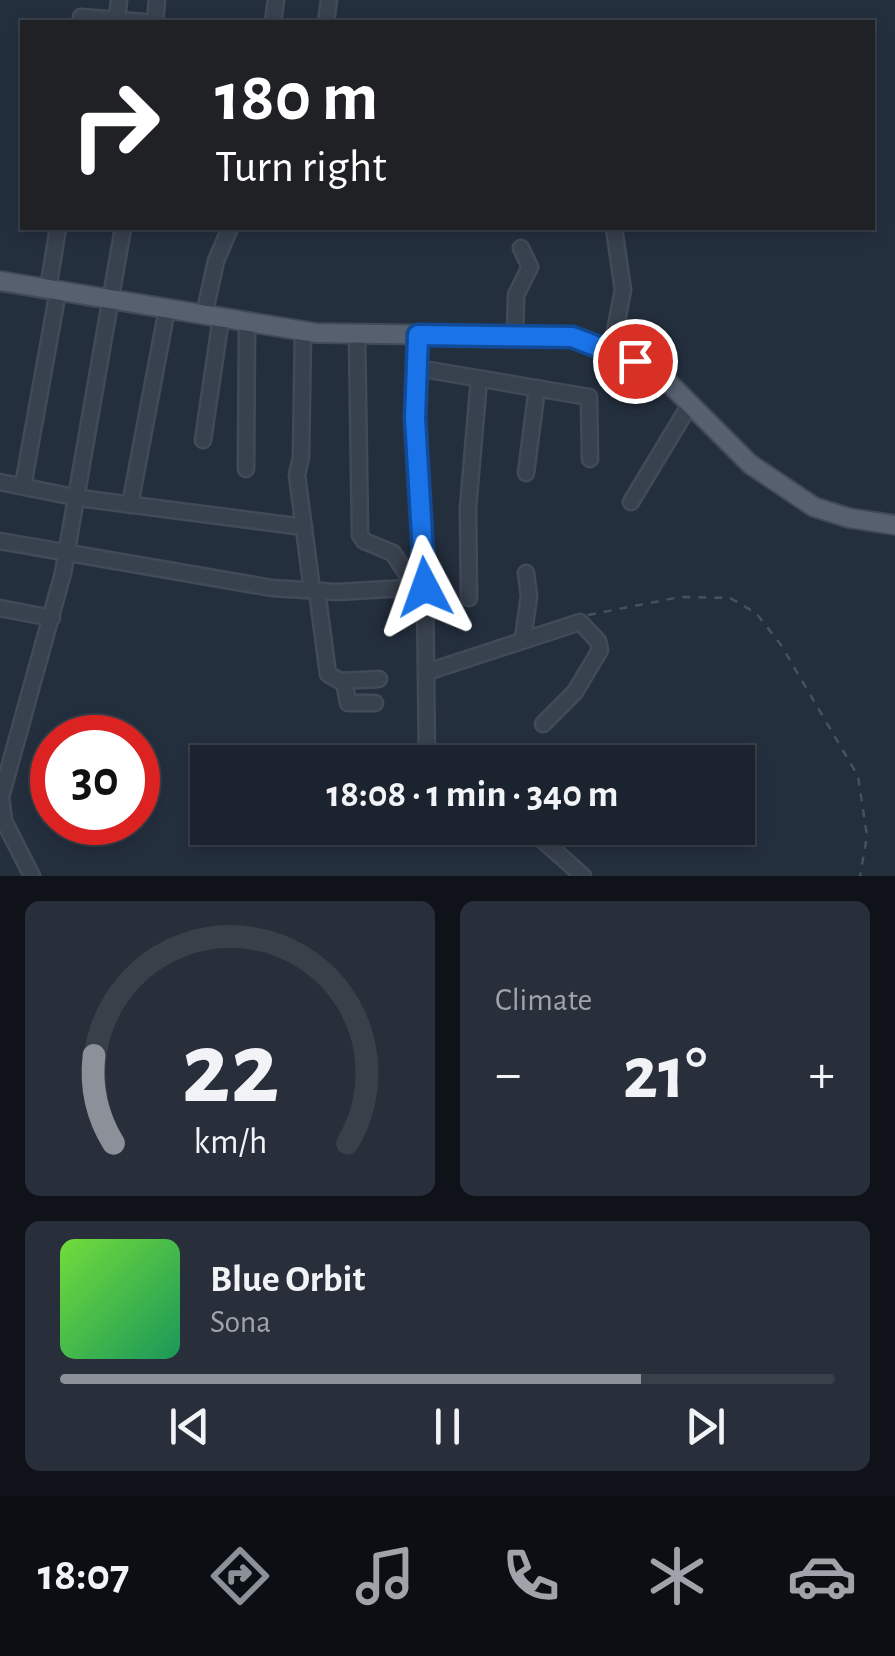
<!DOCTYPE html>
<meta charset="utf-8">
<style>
body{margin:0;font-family:"Alegreya Sans",sans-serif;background:#282f3a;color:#f1f3f6;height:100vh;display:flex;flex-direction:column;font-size:38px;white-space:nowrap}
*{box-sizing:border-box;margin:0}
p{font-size:32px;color:#a0a4aa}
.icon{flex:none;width:55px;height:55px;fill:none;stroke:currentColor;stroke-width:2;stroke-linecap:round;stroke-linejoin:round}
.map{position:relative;height:876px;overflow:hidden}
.drawer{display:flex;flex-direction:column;gap:25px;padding:25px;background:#0f1319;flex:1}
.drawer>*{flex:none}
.top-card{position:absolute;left:20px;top:20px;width:855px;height:210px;border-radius:0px;box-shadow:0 5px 15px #0003,0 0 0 2px #39404a;background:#202124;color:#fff;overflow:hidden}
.speed{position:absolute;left:30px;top:715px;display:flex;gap:20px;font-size:50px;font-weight:700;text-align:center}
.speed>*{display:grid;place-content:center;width:130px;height:130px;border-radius:50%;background:#1b232e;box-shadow:0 5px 15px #0003,0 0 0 2px #39404a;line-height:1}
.speed .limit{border:15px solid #d22;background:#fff;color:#111}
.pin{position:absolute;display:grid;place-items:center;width:85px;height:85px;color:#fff;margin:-42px;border:5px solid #fff;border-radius:50%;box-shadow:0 2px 10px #0007}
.me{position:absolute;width:110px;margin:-55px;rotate:356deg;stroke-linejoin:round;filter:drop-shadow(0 0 8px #0008)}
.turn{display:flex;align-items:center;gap:35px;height:210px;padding:0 30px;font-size:45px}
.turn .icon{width:130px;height:130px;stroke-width:2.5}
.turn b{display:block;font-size:70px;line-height:85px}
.big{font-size:75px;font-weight:600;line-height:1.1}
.drawer .tile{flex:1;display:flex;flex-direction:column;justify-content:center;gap:15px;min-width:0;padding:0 35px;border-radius:15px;background:#282f3a}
.drawer .dial{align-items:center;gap:0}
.dial svg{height:260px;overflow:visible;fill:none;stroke:#39404a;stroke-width:7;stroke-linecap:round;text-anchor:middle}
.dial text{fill:#f1f3f6;stroke:none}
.song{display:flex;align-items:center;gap:30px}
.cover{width:120px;height:120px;border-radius:15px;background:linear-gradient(135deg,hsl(100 70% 55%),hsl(150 70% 35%))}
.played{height:10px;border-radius:5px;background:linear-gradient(90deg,#8c9099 75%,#39404a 75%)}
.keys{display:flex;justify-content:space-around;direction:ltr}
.heat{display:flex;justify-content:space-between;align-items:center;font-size:55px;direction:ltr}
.drawer .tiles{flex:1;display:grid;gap:25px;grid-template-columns:1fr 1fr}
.tile:last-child{grid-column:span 2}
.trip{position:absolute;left:190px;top:745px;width:565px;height:100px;border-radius:0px;background:#1b232e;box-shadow:0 5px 15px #0003,0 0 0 2px #39404a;font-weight:600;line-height:100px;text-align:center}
.menu{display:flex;height:160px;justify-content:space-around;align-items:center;background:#0b0e12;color:#a0a4aa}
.menu .icon{width:70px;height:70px}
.menu .active{color:#8c9099}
.menu b{font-size:45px;color:#f1f3f6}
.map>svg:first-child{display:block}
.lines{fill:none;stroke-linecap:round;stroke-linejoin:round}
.minor-casing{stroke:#414a57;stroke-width:19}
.major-casing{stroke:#414a57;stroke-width:22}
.path{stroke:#3f5557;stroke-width:2.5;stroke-dasharray:8 8;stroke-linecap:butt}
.minor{stroke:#38414e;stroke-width:14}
.major{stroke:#56606e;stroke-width:18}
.route-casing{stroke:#114b97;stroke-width:25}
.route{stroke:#1a73e8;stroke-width:18}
</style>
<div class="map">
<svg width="895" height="876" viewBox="0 0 895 876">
<rect width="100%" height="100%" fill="#242f3e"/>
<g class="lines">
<g class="minor-casing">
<g id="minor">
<polyline points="81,17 145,22"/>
<polyline points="117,20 119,0"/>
<polyline points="155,22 157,0"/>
<polyline points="273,22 276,0"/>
<polyline points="326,22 329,0"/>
<polyline points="48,289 58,228"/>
<polyline points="204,315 216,261 230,228"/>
<polyline points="303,331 301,457 297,475 312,590"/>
<polyline points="357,334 360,535 364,541 393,553 416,588"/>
<polyline points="418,335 415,419 425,587 427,762"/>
<polyline points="515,336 516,295 530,267 521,248"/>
<polyline points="611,352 623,290 614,228"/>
<polyline points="417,368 589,397 590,459"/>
<polyline points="203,440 221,318"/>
<polyline points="246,469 247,322"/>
<polyline points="526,473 537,388"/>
<polyline points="0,482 79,498 304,527"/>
<polyline points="23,486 58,291"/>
<polyline points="631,502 689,406"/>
<polyline points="130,505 167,309"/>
<polyline points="0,541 272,588 336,592 425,587"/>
<polyline points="317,591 328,674 340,681 379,679"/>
<polyline points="469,598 468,508 479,379"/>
<polyline points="0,608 52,618"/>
<polyline points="523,639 529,596 526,573"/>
<polyline points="427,672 580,622 598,641 600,650 575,692 543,724"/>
<polyline points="344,681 348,703 375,703"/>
<polyline points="529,828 583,876"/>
<polyline points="32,876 4,821 1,797 63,573 123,228"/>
</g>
</g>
<g class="major-casing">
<polyline id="major" points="0,281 316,333 572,337 635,361 670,384 750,464 814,507 849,518 895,525"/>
</g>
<polyline class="path" points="588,615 680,597 730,598 756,613 781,645 858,776 867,836 860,876"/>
<use href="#minor" class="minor"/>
<use href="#major" class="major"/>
</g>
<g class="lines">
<g class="route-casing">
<polyline id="route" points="425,587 415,418 418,335 572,337 635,361"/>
</g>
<use href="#route" class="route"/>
</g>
</svg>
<div class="speed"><div class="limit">30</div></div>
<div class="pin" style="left:635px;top:361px;background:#d93025"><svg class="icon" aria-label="arrive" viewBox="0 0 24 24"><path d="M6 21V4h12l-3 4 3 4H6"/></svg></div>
<svg class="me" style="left:425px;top:587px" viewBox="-20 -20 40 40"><path d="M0-17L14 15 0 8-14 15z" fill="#1a73e8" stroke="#fff" stroke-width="4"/></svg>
<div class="trip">18:08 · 1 min · 340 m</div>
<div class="top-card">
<div class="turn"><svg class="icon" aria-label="right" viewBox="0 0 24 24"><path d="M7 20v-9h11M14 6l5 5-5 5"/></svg><div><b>180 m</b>Turn right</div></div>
</div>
</div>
<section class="drawer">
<div class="tiles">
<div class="tile dial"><svg viewBox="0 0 100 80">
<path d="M14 69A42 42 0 1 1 86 69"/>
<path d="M14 69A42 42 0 0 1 8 42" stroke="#8c9099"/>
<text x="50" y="56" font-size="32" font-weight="700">22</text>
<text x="50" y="72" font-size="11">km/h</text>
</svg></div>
<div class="tile"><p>Climate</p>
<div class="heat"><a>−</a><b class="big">21°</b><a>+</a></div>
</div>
<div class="tile">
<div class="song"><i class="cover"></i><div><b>Blue Orbit</b><p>Sona</p></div></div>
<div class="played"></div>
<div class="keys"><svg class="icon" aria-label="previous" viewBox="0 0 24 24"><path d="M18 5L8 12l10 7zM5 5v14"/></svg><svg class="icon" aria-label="pause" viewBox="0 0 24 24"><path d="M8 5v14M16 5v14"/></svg><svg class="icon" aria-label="next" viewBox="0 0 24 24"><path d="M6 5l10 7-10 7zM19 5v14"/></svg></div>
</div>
</div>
</section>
<nav class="menu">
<b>18:07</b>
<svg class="icon active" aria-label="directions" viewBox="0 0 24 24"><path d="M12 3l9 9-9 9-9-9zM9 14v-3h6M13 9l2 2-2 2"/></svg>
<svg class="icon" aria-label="music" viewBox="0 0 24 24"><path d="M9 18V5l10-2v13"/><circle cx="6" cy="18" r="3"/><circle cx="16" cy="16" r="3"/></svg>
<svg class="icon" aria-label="phone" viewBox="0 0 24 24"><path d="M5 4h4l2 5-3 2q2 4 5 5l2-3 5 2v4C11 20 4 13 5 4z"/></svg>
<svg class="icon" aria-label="climate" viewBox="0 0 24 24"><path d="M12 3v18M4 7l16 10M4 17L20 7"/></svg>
<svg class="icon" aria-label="car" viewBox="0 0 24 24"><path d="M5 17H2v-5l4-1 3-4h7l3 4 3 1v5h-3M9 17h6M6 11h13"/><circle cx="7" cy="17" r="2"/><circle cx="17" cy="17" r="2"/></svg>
</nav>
